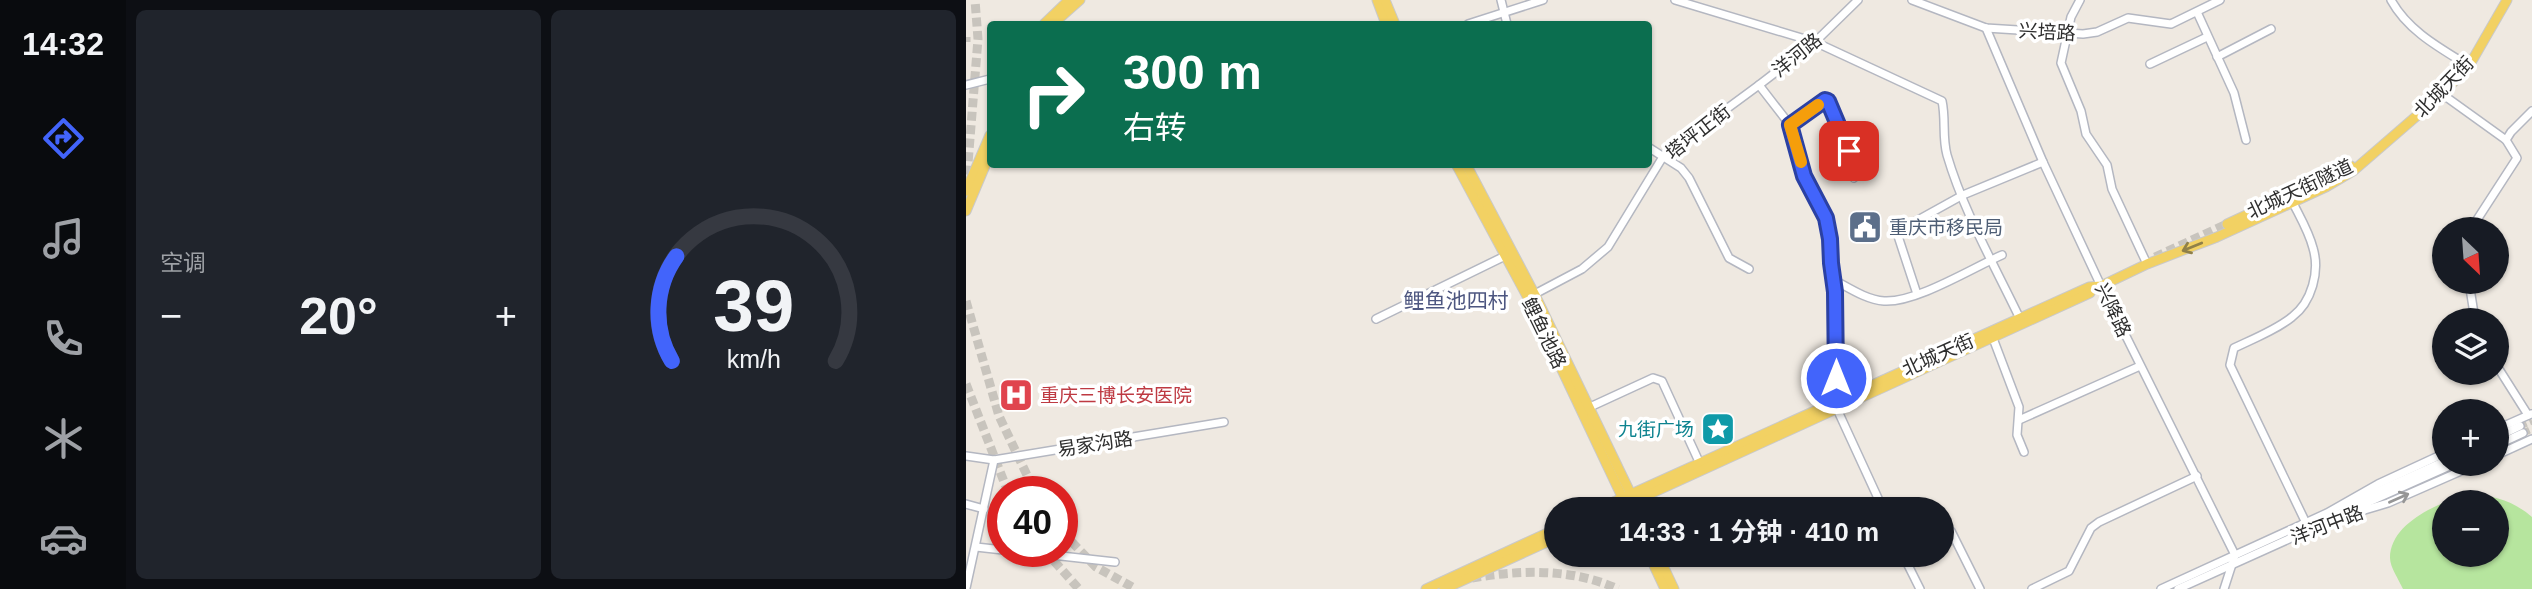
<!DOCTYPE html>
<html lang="zh">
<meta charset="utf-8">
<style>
body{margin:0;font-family:Arial,"Noto Sans SC",sans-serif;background:#20242c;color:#f1f3f6;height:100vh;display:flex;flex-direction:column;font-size:26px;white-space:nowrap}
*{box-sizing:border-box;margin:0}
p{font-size:23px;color:#9ea1a6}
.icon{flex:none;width:38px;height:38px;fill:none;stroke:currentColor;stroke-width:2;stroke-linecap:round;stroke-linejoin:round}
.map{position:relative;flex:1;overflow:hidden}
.panel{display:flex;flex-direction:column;gap:10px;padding:10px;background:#0d0f14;width:840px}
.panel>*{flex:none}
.hud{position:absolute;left:21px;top:21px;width:665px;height:147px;border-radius:7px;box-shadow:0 2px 5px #0004;background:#0b6e4f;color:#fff;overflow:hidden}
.needle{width:46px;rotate:155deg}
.controls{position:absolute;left:1466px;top:217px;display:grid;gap:14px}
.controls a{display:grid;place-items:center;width:77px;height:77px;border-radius:50%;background:#171b24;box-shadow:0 2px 5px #0004;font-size:35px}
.speed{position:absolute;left:21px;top:476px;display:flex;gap:14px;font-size:35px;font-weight:700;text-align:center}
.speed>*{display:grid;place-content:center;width:91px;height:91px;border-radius:50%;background:#171b24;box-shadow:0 2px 5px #0004;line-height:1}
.speed .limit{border:10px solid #d22;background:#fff;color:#111}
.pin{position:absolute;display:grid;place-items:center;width:60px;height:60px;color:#fff;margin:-30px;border-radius:14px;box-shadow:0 4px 10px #0006}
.me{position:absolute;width:77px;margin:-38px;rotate:0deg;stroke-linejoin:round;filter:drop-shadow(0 0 5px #0008)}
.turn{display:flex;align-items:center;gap:24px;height:147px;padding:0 21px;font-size:32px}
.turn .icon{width:91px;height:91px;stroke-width:2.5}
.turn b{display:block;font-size:49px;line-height:60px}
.big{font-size:52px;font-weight:700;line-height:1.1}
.panel .tile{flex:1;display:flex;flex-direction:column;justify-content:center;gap:10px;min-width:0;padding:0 24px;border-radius:10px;background:#20242c}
.panel .dial{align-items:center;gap:0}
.dial svg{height:182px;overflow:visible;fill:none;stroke:#363941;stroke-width:7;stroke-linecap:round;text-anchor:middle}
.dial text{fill:#f1f3f6;stroke:none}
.heat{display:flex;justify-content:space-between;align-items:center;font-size:38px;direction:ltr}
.panel .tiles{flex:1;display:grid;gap:10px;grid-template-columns:repeat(2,1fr)}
.trip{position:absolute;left:578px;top:497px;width:410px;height:70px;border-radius:35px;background:#171b24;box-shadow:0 2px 5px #0004;font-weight:700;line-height:70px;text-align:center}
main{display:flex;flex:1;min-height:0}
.dock{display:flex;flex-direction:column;width:126px;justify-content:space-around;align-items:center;background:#090b0e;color:#9ea1a6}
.dock .icon{width:49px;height:49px}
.dock .current{color:#4264fb}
.dock b{font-size:32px;color:#f1f3f6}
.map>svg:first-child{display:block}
.green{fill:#b6e59e;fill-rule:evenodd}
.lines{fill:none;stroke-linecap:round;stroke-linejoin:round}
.minor-tunnel{stroke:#c8c4bd;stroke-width:7;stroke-dasharray:7 3.5;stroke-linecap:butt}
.major-tunnel{stroke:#c8c4bd;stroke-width:9;stroke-dasharray:9 4.5;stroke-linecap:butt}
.minor-casing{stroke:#b4b7c1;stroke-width:10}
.major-casing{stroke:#c9c9c9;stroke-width:11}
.minor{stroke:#fff;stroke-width:7}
.major{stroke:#f2d163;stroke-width:9}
.oneway{stroke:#908048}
.oneway2{stroke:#969696}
.route-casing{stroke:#2b41a3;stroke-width:18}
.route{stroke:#4264fb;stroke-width:12}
.slow{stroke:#f59e0b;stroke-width:12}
.labels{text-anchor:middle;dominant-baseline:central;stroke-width:7;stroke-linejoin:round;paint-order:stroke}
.street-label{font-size:19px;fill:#2e2e2e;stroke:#fff}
.service-label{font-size:19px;fill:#4e5e75;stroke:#fff;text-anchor:start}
.health-label{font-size:19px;fill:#be3a42;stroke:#fff;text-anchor:start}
.culture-label{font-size:19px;fill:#0d838f;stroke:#fff;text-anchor:end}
.neighbourhood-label{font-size:21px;fill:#4d5680;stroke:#fff}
</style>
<main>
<nav class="dock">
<b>14:32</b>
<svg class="icon current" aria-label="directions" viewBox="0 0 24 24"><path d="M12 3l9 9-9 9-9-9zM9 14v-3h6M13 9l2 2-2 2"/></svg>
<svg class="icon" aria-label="music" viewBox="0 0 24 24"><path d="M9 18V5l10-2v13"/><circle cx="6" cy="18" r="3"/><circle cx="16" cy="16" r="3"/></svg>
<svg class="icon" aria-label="phone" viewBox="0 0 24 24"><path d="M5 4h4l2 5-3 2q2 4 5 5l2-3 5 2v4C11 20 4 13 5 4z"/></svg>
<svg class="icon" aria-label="climate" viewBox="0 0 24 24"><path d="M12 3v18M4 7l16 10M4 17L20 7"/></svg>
<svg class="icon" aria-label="car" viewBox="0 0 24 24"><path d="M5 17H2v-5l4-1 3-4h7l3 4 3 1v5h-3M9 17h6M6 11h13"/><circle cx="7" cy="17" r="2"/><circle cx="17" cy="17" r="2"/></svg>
</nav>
<section class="panel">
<div class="tiles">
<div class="tile"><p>空调</p>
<div class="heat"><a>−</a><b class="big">20°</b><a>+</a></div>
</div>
<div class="tile dial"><svg viewBox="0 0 100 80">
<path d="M14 69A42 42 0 1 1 86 69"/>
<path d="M14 69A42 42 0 0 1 16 23" stroke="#4264fb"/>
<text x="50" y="56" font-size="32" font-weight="700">39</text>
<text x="50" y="72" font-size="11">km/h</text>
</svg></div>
</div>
</section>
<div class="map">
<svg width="1566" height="589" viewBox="0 0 1566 589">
<rect width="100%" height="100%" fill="#efe9e1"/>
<path class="green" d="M1503,494C1529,496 1546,500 1566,517V589H1437C1433,580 1424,567 1424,558C1424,522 1475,502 1503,494ZM1479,502H1531V555H1479Z"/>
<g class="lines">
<g class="minor-tunnel">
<polyline points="1554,426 1566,421"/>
<polyline points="1557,433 1566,429"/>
</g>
<g class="major-tunnel">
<polyline points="0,37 0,42"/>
<polyline points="0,188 12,39 9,0"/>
<polyline points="1189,257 1261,224"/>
<polyline points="0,301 33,416 69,492"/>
<polyline points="0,384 42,492"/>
<polyline points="96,532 130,567 170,589"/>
<polyline points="79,551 113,589"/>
<path d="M506,578C554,570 606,568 652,589"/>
</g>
<g class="minor-casing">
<g id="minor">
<polyline points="535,0 541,24"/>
<path d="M709,0L849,42L976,101C980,119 976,137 981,155C998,213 1030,268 1056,323"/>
<polyline points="892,0 849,42 793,85 824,125 838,176 860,218 864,239 865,263 869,292 871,409 917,509"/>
<polyline points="946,0 1020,28 1117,34 1131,32 1162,18 1205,24 1254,0"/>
<polyline points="1114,0 1105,17 1095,63 1115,111 1120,134 1141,165 1146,189 1181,264"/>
<path d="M1425,0C1442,31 1474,48 1503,66"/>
<polyline points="1231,12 1268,93 1280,140"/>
<polyline points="502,24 577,0"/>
<polyline points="1020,28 1077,162 1135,286 1269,555 1258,589"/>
<polyline points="1251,57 1305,29"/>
<polyline points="1184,64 1241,37"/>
<polyline points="0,85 24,79"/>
<polyline points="1476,94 1540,140 1551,158 1505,229"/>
<polyline points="824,125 859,100 862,101 883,151 888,178"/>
<polyline points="1540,140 1545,132 1566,111"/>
<polyline points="682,147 715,168 723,178 763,258 783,269"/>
<path d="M1327,203C1334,217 1343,232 1347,248C1354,271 1346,302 1326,317C1310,330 1287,339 1268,348L1264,365L1340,523"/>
<path d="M868,280C883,288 901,300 918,301C950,303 1006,268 1036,255"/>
<polyline points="1503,282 1509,320"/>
<polyline points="951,294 931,233 932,231 997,195 1077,162"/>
<polyline points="565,296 616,269 642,247 698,155 793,85"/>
<polyline points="410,319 539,256"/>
<polyline points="1025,333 1053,407 1051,435 1058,452"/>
<polyline points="1531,366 1562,415"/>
<polyline points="624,407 687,378 696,381 735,466"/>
<polyline points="1053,420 1174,366"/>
<polyline points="1531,429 1565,414"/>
<polyline points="1531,437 1554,426"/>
<polyline points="1531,445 1557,433"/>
<polyline points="1531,455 1566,439"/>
<polyline points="0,456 28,460 258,422"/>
<polyline points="1390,501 1479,461"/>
<polyline points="0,504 18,509"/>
<polyline points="1385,510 1488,464"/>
<polyline points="975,534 985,531 1014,589"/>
<polyline points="10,547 37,550"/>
<polyline points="50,551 149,562"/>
<polyline points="937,555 954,589"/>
<polyline points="0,588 28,460"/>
<polyline points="1066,589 1103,571 1125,528 1133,522 1231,476"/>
<polyline points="1195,589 1361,513 1412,484 1479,453"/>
<polyline points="1212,589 1365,520 1422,503 1511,464"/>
</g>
</g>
<g class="major-casing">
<g id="major">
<polyline points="411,0 420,24"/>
<polyline points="419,0 429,24"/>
<polyline points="78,24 103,0"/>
<polyline points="87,24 114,0"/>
<polyline points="490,164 562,298 658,501"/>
<polyline points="500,164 569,295 672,509"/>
<polyline points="0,191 24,135"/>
<polyline points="0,211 24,154"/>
<polyline points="1261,224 1385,166"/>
<polyline points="632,509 1123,287 1135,286 1181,264 1251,237 1360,187 1387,171 1476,94 1503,66 1541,0"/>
<polyline points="651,509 1124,293"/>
<polyline points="683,555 699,589"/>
<polyline points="692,555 708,589"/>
<polyline points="460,589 590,529"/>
<polyline points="478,589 590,538"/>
</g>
</g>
<use href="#minor" class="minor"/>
<use href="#major" class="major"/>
</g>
<defs><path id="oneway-shaft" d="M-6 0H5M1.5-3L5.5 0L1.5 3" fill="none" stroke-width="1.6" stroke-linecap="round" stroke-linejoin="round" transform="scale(1.75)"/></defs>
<use class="oneway" href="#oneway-shaft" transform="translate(1226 247) rotate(158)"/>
<use class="oneway2" href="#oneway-shaft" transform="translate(1433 498) rotate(-24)"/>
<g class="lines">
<g class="route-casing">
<polyline id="route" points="870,378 869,292 865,263 864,239 860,218 838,176 824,125 859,100 862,101 883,151"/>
</g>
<use href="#route" class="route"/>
<polyline class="slow" points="835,162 824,125 852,105"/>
</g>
<defs>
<g id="civic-square" transform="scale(1.75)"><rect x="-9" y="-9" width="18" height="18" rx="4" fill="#5c6f8a" stroke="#fff"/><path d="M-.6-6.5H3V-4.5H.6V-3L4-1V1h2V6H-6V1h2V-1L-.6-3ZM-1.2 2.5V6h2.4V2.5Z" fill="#fff"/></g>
<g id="hospital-square" transform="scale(1.75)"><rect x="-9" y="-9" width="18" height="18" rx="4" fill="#e0444e" stroke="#fff"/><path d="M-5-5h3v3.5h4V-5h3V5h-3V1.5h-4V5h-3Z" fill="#fff"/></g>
<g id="sight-square" transform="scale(1.75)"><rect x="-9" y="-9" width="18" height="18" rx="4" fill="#0f9aa8" stroke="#fff"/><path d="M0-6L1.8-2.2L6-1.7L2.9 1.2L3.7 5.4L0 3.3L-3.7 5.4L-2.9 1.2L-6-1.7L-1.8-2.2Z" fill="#fff"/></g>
</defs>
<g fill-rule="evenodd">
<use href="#civic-square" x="899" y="227"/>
<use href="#hospital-square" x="50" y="395"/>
<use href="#sight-square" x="752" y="429"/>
</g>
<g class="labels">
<g class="street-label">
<text transform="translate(1081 32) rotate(3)">兴培路</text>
<text transform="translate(831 55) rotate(-39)">洋河路</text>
<text transform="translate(1478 87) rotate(-46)">北城天街</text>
<text transform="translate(732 132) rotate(-38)">塔坪正街</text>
<text transform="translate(1334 189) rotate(-25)">北城天街隧道</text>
<text transform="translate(1147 310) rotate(64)">兴降路</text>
<text transform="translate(578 333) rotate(64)">鲤鱼池路</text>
<text transform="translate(972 355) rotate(-24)">北城天街</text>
<text transform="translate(129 444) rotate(-9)">易家沟路</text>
<text transform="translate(1361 525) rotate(-21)">洋河中路</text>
</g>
<g class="service-label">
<text x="923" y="227">重庆市移民局</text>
</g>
<g class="health-label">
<text x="74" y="395">重庆三博长安医院</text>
</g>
<g class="culture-label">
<text x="728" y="429">九街广场</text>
</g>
<g class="neighbourhood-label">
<text x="490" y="300">鲤鱼池四村</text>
</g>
</g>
</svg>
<div class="controls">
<a><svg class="needle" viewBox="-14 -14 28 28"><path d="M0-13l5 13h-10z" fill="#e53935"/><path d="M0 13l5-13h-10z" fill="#9ea1a6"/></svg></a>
<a><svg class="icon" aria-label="layers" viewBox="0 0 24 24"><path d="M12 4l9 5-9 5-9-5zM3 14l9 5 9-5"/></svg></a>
<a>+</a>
<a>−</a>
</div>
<div class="speed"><div class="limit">40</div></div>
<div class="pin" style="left:883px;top:151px;background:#d93025"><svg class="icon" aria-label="arrive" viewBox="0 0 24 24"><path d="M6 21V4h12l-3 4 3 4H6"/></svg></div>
<svg class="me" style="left:870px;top:378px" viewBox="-20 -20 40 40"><circle r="17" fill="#4264fb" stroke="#fff" stroke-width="3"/><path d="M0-11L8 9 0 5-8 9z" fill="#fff"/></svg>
<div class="trip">14:33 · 1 分钟 · 410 m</div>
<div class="hud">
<div class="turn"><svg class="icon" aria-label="right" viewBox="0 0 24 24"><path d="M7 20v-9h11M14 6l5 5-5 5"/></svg><div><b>300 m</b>右转</div></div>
</div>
</div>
</main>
